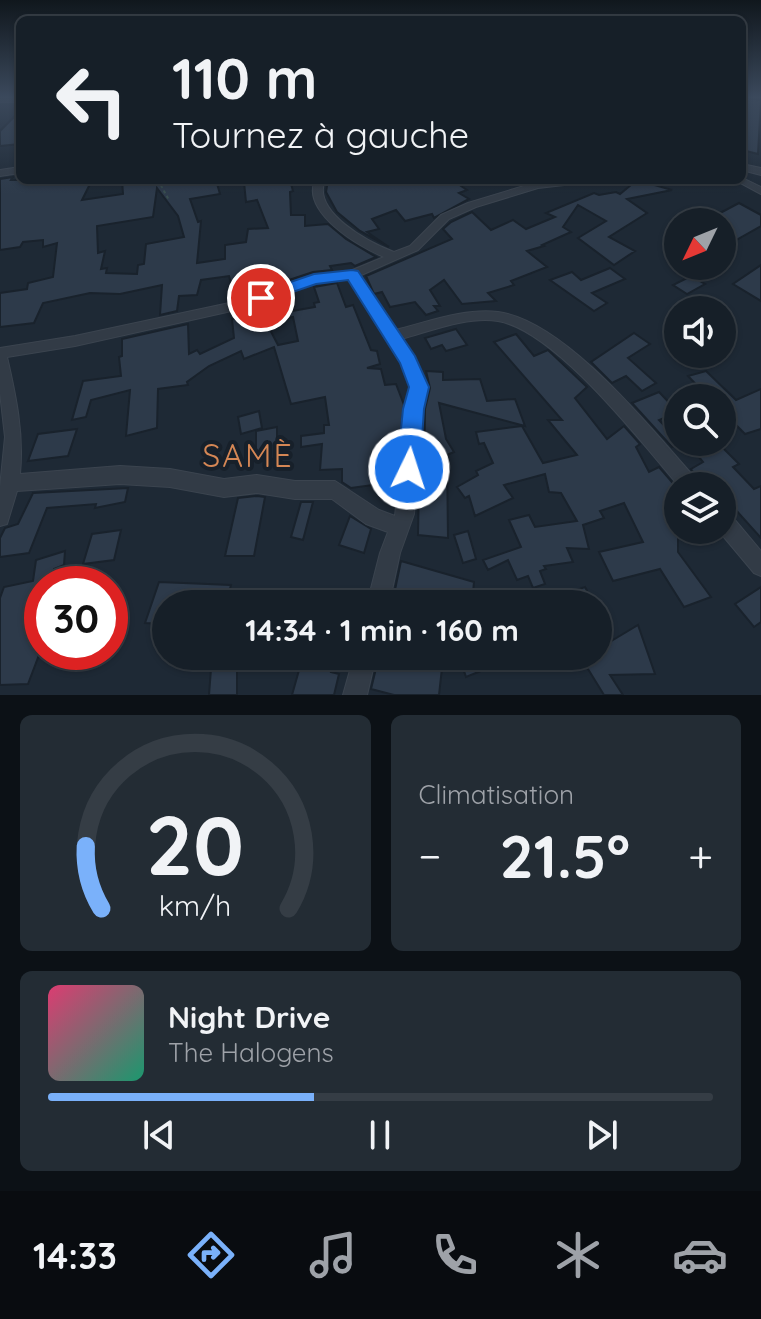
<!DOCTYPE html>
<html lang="fr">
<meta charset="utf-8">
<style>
body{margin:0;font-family:Quicksand,sans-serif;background:#232c34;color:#f1f3f6;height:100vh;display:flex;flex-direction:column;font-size:30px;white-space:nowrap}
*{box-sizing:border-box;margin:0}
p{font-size:26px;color:#9ea2a8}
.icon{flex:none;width:44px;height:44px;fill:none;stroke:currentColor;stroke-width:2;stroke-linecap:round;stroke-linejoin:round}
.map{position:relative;height:695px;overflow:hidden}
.details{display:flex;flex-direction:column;gap:20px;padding:20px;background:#0c1116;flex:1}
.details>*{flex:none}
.guide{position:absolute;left:16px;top:16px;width:730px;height:168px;border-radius:12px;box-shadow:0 2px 6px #0004,0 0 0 2px #353d45;background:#161f28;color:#f1f3f6;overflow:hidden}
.needle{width:52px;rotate:227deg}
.fabs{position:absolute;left:664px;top:208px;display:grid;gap:16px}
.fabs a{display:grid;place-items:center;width:72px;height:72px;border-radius:50%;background:#161f28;box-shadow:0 2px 6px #0004,0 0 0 2px #353d45;font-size:40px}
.speed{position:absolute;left:24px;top:566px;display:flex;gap:16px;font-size:40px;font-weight:700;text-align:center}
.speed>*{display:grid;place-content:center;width:104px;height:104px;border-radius:50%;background:#161f28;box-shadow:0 2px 6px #0004,0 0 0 2px #353d45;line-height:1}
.speed .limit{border:12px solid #d22;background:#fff;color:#111}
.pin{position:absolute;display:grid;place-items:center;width:68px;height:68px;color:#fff;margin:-34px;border:4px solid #fff;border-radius:50%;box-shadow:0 2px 8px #0007}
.me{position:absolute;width:88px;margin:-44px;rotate:4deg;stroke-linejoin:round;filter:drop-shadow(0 0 6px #0008)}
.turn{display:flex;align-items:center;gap:28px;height:168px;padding:0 24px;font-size:36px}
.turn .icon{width:104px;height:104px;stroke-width:2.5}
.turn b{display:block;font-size:56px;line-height:68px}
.big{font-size:60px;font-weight:700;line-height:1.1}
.details .tile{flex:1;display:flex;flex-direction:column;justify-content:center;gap:12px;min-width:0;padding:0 28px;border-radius:12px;background:#232c34}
.details .dial{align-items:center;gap:0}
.dial svg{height:208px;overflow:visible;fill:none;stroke:#353d45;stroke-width:7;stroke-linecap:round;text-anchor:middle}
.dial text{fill:#f1f3f6;stroke:none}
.song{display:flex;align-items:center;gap:24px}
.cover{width:96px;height:96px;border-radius:12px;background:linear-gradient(135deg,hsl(340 70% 55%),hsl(160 70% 35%))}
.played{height:8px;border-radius:4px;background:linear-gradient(90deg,#7ab1fa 40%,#353d45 40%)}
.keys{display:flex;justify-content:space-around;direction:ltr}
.heat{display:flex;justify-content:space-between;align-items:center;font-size:44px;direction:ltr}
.details .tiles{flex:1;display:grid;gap:20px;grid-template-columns:1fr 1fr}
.tile:last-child{grid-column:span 2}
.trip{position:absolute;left:152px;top:590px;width:460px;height:80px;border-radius:40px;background:#161f28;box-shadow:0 2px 6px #0004,0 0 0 2px #353d45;font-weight:700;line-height:80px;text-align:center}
.tabs{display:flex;height:128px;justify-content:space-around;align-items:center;background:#090c10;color:#9ea2a8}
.tabs .icon{width:56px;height:56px}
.tabs .active{color:#7ab1fa}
.tabs b{font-size:36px;color:#f1f3f6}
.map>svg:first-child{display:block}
.building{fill:#2d3a4a;stroke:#19222c;stroke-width:2;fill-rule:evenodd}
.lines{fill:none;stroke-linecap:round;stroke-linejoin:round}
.minor-casing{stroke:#3b444f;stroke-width:2}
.tertiary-casing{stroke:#3b444f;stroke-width:2}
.path{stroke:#394e4f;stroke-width:2;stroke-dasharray:3 3;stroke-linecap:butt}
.minor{fill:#323b46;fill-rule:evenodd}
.tertiary{fill:#323b46;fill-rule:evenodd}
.route{fill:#1a73e8;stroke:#114b97;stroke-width:2}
.labels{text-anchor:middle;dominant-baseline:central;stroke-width:8;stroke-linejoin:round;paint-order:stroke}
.near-quarter-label{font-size:32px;letter-spacing:2px;fill:#d58755;stroke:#17202a}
</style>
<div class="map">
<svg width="761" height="695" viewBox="0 0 761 695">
<rect width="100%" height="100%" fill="#1e2935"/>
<g class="building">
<polygon points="742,97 761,100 758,154 742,150"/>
<polygon points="20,111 20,144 0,146 0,131"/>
<path d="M13,177L11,180H92L82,200L123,194L122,180H216L220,194L190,199L198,222L201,221L197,263L225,259V245L246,242L248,229L268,228L257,200L246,202L244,182L290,180L293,191L290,192L291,215H305V226L328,224L346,239L376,257L355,266L351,263L330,266L332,270L313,272L274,285V277L246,278L250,293L235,298L229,276L201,280L197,295L179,296L177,311L160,315L162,285L120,294L90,293L43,303L34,323L0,327V293L27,289L28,283L53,277L57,243L43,247V240L23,242L20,247L0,250V179ZM157,188L178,216L184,237L146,244L144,264L138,265L137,274L106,273L107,268L101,269L105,251L98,253L97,226L153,217Z"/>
<polygon points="328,180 452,180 467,190 459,193 469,199 434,218 432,214 405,221 396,210 372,219 379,229 367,232 389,247 360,231 337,212 326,192"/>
<polygon points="637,180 672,190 627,199 647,213 609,237 635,251 614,265 578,238 606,221 578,205 563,227 571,232 542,245 544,246 527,251 547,267 511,281 514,285 488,293 496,301 462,304 444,280 430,290 440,306 434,306 438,311 426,315 415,302 390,307 382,292 374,294 366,276 452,239 443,229 451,222 472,212 491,230 513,220 526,229 555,217 546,213 594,193 599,195 616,192 620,194"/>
<polygon points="739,203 761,215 761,226 722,248 722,222 703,222"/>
<polygon points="761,265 761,301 733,284"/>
<polygon points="610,268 625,279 592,293 607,303 594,311 550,280 572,272 581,280"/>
<polygon points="691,276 705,284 687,294 673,285"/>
<path d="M337,283L346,307L353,305L371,350L377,351L380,364L367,368L381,369L385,385L396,384L404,405L400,437L389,438L395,482L351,488L342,482V469L320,470L322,444L301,447V436L324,433V425H329L325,397L291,404L274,347L244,359L241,351L209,366L187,382L188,385L158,389L157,428L126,436L130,390L91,400L86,417L72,420L83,381L121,376L119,357L122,356V339L188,324L189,354L197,350L200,354L234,338L232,319L240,318L239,312L288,295L292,311L315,307L314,303L319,302L314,287ZM293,317L298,341L278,345L266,322Z"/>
<polygon points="456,329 467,345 446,351 442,345 431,349 425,338"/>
<polygon points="634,333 650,344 628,358 656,383 642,391 626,376 612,383 591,362"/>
<polygon points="516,334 534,356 548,350 587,387 575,398 607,439 624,426 640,444 636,447 649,472 659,467 678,489 678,552 711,597 684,607 660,569 613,581 599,552 643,542 624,503 600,511 604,518 583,525 589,549 567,548 573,562 544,566 546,569 540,571 545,584 533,588 528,576 517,580 508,560 488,570 483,560 521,547 509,520 529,515 535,527 577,521 561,493 549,492 545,474 504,485 513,498 475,516 469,496 465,498 457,487 478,475 476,471 493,463 484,443 479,444 476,432 522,426 543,463 577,455 548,420 562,420 494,342"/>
<polygon points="426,371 443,372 443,380 480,379 487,401 515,399 525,426 439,403 446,439 454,452 447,455 448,538 418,535 419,482 424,483 425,409 430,388"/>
<polygon points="706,371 736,400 761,389 761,429 745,434 737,426 722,431 722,398 709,398 688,376"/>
<polygon points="659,392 678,412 659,420 681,443 672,447 632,403"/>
<polygon points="259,411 262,428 241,434 238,417"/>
<polygon points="277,427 277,458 256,462 256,431"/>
<polygon points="77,429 68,456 28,461 38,434"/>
<polygon points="718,443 739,464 733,467 754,489 761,486 761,538 735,509 731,511 722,506 722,486 703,486 691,469 703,462 694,451"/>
<polygon points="128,488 125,502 95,508 96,504 47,508 29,553 0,557 0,538 5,528 18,524 33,493"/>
<polygon points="257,496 265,497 254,556 225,556 238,498"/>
<polygon points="301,502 313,502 303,540 291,537"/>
<polygon points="350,516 371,529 364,553 339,545"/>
<polygon points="121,530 114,560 83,564 92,534"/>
<polygon points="468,531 476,559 463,563 454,535"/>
<polygon points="65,551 64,565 54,569 49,584 42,584 42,609 33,641 42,640 42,647 28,684 0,685 0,598 4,587 33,581 36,560"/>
<polygon points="401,561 474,582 472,604 392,604"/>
<polygon points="159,582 231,585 226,604 166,604 166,624 145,623"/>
<polygon points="585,587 594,604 567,604 563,595"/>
<polygon points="761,587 761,622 754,627 735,604"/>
<polygon points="297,590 296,604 238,604 238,596"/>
<polygon points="638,625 655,674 610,675 623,695 604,695 580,656 598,656 598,649"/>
<polygon points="212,656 237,656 237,695 209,695"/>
<polygon points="303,656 335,656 331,672 339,674 334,695 292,695"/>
<polygon points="379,656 455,656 442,668 439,695 394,695 371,689"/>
<polygon points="484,656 516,656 516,657 466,677 462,665"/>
</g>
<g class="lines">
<g class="minor-casing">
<g id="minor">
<rect x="0" y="98" width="20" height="4"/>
<polygon points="20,167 20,173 0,176 0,170"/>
<polygon points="742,178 761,187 761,194 735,180 742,180"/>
<path d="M315,180H325C311,212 370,243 394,252L410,246L441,215L468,203L537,182L587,180L582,183L538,188L476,207L449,219L418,250L359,276L395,330C428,322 464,308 498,312C566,321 652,430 697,480L700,486H679C641,442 556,331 498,321C467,316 431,331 401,339L413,357L427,387L422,409L414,514L400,553L389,604H367L380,553L388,532L366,524L332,499H295L257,493L224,497L170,487L120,484L17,491L7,524L0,526V487L5,437L0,393V348L75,336L234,302L314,275L350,271L384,257C359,247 301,212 315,180ZM349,279L402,363L411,387L406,409L395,516L379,510L335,481H295L257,475L224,479L170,469L120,466L20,474C24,434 16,396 7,357L75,346L236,310L315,283Z"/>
<polygon points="722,511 729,513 761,551 761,576 754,573 718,530 722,530"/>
<polygon points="354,656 376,656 367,695 343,695"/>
</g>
</g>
<g class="tertiary-casing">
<polygon id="tertiary" points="742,164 761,168 761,175 742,170"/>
</g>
<polyline class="path" points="158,180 169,200"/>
<use href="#minor" class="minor"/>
<use href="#tertiary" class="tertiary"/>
</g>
<linearGradient id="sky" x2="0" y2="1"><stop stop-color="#10171d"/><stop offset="0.5" stop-color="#3b495c"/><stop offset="1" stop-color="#3b495c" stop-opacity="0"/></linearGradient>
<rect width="761" height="194" fill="url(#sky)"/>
<polygon class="route" points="352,270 358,271 415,356 429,387 424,409 420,469 417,476 409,479 401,476 397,469 403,409 409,387 400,363 348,280 316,284 261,303 253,298 255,294 314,274"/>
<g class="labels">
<g class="near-quarter-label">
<text x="248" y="455">SAMÈ</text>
</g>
</g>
</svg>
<div class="fabs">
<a><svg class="needle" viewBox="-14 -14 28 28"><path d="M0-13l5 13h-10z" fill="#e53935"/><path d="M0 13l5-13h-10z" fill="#9ea2a8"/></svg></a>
<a><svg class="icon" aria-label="sound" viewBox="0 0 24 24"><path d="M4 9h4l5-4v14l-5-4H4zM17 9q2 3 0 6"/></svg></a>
<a><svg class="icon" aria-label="search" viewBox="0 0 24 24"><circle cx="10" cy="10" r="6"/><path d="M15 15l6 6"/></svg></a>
<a><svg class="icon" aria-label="layers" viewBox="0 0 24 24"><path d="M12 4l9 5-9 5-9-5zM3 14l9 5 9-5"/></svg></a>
</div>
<div class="speed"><div class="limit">30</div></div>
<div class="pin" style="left:261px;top:298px;background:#d93025"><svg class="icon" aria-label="arrive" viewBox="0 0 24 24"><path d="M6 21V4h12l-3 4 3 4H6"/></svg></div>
<svg class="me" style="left:409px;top:469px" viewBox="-20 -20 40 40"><circle r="17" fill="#1a73e8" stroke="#fff" stroke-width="3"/><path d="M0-11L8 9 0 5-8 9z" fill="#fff"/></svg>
<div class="trip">14:34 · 1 min · 160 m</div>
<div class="guide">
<div class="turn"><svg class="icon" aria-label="left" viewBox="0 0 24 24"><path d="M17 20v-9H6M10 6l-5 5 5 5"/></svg><div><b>110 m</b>Tournez à gauche</div></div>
</div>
</div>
<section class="details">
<div class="tiles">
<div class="tile dial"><svg viewBox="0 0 100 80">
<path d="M14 69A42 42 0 1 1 86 69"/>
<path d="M14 69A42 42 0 0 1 8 45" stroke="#7ab1fa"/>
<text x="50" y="56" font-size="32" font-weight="700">20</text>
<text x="50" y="72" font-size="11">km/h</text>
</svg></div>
<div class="tile"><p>Climatisation</p>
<div class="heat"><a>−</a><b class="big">21.5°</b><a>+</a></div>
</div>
<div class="tile">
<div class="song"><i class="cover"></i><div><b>Night Drive</b><p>The Halogens</p></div></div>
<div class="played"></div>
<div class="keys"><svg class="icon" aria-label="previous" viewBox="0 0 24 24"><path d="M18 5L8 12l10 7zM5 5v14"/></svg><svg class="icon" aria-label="pause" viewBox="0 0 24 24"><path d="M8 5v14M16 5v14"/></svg><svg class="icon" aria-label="next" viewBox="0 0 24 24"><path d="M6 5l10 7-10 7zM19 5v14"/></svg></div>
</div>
</div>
</section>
<nav class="tabs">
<b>14:33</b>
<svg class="icon active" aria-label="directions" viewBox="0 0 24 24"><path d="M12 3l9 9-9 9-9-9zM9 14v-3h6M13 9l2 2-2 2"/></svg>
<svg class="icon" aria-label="music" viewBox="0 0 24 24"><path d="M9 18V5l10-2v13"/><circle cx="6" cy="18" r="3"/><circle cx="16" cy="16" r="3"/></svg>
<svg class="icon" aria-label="phone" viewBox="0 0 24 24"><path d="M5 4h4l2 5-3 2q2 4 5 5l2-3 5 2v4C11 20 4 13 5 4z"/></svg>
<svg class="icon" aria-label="climate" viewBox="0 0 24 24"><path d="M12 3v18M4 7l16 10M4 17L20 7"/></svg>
<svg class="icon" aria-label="car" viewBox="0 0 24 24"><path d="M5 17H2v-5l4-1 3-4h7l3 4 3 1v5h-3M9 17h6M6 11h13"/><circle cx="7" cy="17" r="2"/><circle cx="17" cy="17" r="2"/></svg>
</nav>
